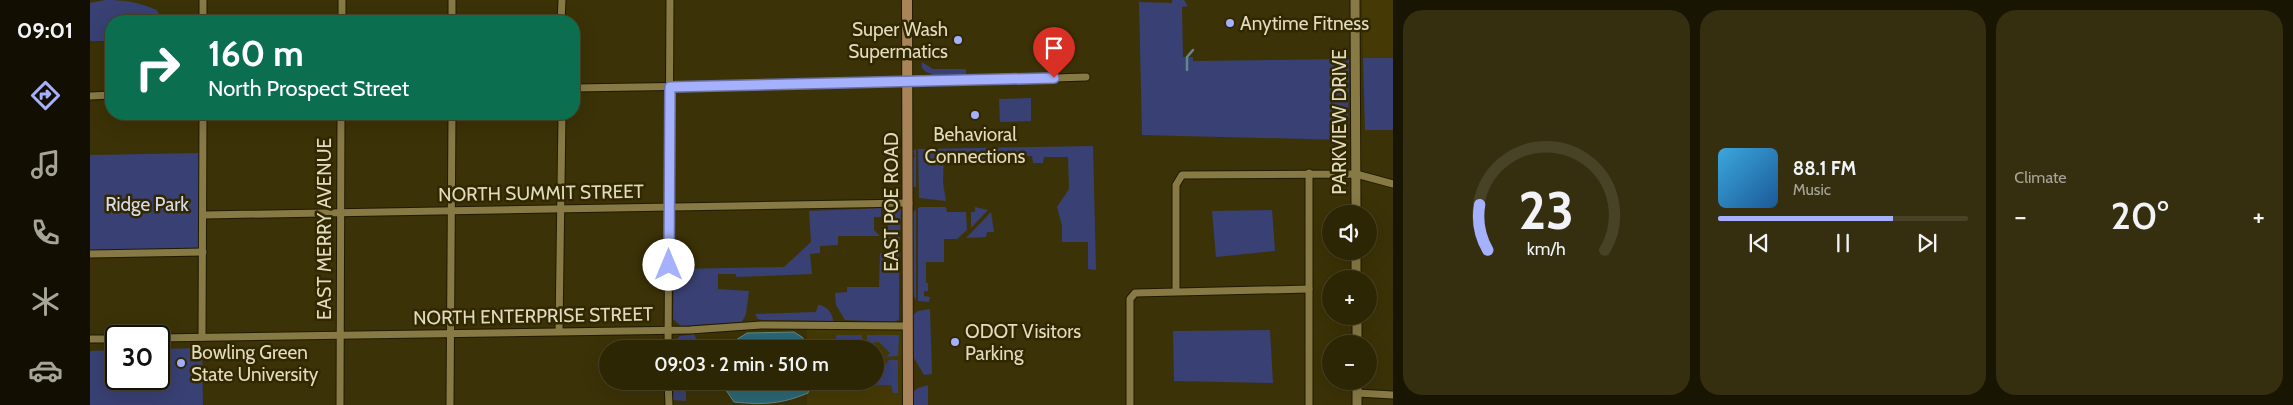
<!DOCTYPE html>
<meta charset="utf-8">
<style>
body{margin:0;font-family:Cabin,sans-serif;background:#352e0f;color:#f1f3f6;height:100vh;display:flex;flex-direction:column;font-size:19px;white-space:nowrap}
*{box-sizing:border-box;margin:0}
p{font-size:16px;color:#a7a59a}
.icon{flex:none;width:28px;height:28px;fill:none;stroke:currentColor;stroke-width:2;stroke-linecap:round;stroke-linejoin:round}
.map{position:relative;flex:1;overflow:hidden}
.panel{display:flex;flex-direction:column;gap:10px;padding:10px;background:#191503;width:900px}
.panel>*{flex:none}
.guide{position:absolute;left:15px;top:15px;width:475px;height:105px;border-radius:20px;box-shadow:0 5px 20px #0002,0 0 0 1px #484327;background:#0b6e4f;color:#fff;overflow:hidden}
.controls{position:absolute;left:1232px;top:205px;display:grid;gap:10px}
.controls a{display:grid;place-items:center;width:55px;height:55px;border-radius:50%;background:#2d2605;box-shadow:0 5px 20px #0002,0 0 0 1px #484327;font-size:25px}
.speed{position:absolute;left:15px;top:325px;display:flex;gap:10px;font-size:25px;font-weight:700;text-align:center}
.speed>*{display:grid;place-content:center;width:65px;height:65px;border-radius:50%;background:#2d2605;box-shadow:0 5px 20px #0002,0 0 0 1px #484327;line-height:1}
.speed .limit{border:2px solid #111;border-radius:8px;background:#fff;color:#111}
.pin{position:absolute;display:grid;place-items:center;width:42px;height:42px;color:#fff;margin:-51px -21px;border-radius:50% 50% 50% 0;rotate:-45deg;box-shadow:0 0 5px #0007}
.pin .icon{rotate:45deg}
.me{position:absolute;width:55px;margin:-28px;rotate:0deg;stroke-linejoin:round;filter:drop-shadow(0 0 4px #0008)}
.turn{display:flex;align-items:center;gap:18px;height:105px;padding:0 20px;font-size:22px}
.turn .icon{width:65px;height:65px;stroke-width:2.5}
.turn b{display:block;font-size:35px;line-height:42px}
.big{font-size:38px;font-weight:600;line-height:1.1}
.panel .widget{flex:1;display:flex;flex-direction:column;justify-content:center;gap:8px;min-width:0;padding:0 18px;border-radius:20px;background:#352e0f}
.panel .dial{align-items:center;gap:0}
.dial svg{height:130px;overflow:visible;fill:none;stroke:#484327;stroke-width:7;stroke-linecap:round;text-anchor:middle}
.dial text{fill:#f1f3f6;stroke:none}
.song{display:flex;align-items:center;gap:15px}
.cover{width:60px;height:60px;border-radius:8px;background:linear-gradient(135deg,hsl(200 70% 55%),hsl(210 70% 35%))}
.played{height:5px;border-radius:2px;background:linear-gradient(90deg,#a5b1fc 70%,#484327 70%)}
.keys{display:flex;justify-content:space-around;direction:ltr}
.heat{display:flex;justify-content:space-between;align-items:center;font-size:28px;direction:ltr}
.panel .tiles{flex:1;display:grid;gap:10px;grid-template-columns:repeat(3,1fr)}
.trip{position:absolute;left:509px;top:340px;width:285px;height:50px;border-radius:25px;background:#2d2605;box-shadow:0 5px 20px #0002,0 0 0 1px #484327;font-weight:600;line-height:50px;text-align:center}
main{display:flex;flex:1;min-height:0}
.tabs{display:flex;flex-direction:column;width:90px;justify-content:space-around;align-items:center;background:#120f02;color:#a7a59a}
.tabs .icon{width:35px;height:35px}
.tabs .active{color:#a5b1fc}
.tabs b{font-size:22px;color:#f1f3f6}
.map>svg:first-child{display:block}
.built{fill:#453a06}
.green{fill:#394073}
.water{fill:#2b6674;stroke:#62898a}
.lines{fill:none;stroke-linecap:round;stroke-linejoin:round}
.stream{stroke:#62898a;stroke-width:2.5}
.minor-casing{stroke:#211a00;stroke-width:9}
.tertiary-casing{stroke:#211a00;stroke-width:11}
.secondary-casing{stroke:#211a00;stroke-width:12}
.minor{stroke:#877a45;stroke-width:7}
.tertiary{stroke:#877a45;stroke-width:9}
.secondary{stroke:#a88458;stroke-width:10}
.route-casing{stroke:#6b73a4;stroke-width:12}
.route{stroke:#a5b1fc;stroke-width:9}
.poi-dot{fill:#a5b1fc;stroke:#322800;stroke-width:2}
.labels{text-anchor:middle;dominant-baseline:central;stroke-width:5;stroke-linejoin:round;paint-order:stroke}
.poi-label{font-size:19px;fill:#e1dbbf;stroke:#322800;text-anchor:start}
.street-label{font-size:19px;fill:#e1dbbf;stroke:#322800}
.park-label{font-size:19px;fill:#d8dcf0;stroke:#322800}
</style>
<main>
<nav class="tabs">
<b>09:01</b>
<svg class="icon active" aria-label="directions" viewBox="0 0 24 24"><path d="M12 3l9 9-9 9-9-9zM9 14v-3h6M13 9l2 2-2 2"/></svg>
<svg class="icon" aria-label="music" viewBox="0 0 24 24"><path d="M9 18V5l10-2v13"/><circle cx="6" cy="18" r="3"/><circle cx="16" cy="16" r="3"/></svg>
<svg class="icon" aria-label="phone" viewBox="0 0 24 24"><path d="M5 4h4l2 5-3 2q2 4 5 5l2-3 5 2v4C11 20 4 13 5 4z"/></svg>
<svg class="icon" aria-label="climate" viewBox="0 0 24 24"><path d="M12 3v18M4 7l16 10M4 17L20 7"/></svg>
<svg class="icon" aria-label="car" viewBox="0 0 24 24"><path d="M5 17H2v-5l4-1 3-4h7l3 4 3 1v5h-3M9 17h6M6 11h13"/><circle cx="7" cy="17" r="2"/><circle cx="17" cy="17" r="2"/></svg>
</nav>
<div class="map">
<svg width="1303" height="405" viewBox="0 0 1303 405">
<rect width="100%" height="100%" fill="#3c3207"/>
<g class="built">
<polygon points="1272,0 1303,0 1303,58 1273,58"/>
<polygon points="717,329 814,330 814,405 717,405 717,381 785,381 785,349 717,349"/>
</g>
<g class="green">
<path d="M15,0C36,0 47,2 67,10L72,21H21V41H0V3Z"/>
<polygon points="1082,0 1094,0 1098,6 1092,7 1093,57 1103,57 1103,61 1259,59 1258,140 1052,135 1049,2 1082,3"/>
<polygon points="1273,58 1303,58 1303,130 1275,130"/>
<polygon points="832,62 843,69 876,69 876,75 870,77 843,76 842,74 836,72 832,68"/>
<polygon points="941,98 941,121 910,122 909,99"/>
<polygon points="1003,146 1006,270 998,269 998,242 972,242 972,226 967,207 979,189 978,157 954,157 953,163 943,163 942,156 906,156 905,162 893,161 889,158 860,158 854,152 853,183 856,201 829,198 828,149"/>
<polygon points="826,149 826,187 823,187 823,157 825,157 823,151"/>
<polygon points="113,153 113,252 0,254 0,155"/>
<polygon points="830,207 856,207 857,212 876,212 877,230 867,239 854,239 854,262 836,262 836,283 838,283 838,291 834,291 834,296 840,297 839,302 828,301 828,208"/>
<polygon points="885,207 898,210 881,228 881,212 885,212"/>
<polygon points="791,208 791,217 784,217 784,230 790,236 748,236 748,245 730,246 730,253 720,254 722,274 646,277 646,274 628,274 628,289 659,291 656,314 652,322 591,326 583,319 584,269 694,267 721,242 719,211"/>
<path d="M799,208L811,209L809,258C793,255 799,221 799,208Z"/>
<polygon points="826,209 826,300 823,295 823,213"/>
<polygon points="1182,210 1185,251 1126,257 1122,211"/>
<polygon points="901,212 904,232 897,232 896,237 876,238"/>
<polygon points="790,253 792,253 799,262 809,267 809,319 805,322 755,320 746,305 745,293 757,292 757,287 789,287"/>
<path d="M728,305C736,305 743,313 743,321L673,320L668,319L665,314L726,312Z"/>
<polygon points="840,309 842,374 834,375 824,358 823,315 828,311"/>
<polygon points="1180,330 1183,383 1084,381 1083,331"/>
<polygon points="604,334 607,341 606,349 585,349 585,341 590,336"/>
<polygon points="746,335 772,335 772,349 764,346 767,343 760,342 753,349 746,349"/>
<polygon points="777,335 809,335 808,356 796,357 800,353 789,342 781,343 784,346 777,349"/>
<polygon points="112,348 113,405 0,405 0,351 26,350 26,379 69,379 69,349"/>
<polygon points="799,360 808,360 808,393 803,393 801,385 764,385 760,381 770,383 776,381 778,383 785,381 785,377"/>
<polygon points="584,381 596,381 596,401 583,400"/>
<polygon points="838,385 838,405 823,405 823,392 828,388"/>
</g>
<g class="water">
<polygon points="704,332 712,337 720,349 632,349 657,333"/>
<path d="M630,381H721L718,393C692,404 673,405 644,402Z"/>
</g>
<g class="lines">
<polyline class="stream" points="1097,70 1097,57 1103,50"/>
<g class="minor-casing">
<g id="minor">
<polyline points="362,0 362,21"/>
<polyline points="113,21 113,0"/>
<polyline points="252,21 252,0"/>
<polyline points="471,21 472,0"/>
<polyline points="484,88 806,83 996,77"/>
<polyline points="0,96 21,95"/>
<polyline points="1219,173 1219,405"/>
<polyline points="114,215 819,203"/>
<polyline points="0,254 113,252"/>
<polyline points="1086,291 1086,185 1092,175 1266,174 1303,184"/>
<polyline points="469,331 472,114"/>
<polyline points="112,337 113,114"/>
<polyline points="69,338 600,330 671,325 818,326"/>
<polyline points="0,339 26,339"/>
<polyline points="578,349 580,0"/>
<polyline points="578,381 579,405"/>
<polyline points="1267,393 1303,395"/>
<polyline points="250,405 251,114"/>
<polyline points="360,405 362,114"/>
<polyline points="1040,405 1040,299 1045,293 1219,289"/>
</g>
</g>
<g class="tertiary-casing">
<g id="tertiary">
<polyline points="1265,0 1266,214"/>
<polyline points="1266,251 1266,279"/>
<polyline points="1267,316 1267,344"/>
<polyline points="1267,381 1267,405"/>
</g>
</g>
<g class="secondary-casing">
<polyline id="secondary" points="817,0 818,405"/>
</g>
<use href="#minor" class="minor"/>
<use href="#tertiary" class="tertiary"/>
<use href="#secondary" class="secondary"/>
</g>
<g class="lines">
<g class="route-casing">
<polyline id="route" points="579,265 580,87 964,78"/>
</g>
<use href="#route" class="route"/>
</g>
<g class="poi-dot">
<circle cx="1140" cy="23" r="5"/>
<circle cx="868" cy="40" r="5"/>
<circle cx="885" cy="115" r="5"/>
<circle cx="865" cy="342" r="5"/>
<circle cx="91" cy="363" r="5"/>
</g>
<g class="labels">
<g class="poi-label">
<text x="1150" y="23">Anytime Fitness</text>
<text x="858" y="29" text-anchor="end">Super Wash<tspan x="858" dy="22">Supermatics</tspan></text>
<text x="885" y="134" text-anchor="middle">Behavioral<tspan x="885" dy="22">Connections</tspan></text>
<text x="875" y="331">ODOT Visitors<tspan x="875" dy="22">Parking</tspan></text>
<text x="101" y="352">Bowling Green<tspan x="101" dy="22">State University</tspan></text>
</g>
<g class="street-label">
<text transform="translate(1249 122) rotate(-90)">PARKVIEW DRIVE</text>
<text transform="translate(451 193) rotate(-1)">NORTH SUMMIT STREET</text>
<text transform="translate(801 202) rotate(-90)">EAST POE ROAD</text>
<text transform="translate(234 229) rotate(-90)">EAST MERRY AVENUE</text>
<text transform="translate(443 316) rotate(-1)">NORTH ENTERPRISE STREET</text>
</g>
<g class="park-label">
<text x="57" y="204">Ridge Park</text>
</g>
</g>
</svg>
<div class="controls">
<a><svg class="icon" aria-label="sound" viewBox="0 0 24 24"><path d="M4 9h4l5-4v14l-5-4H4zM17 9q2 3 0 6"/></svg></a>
<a>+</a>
<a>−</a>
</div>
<div class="speed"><div class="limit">30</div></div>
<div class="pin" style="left:964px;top:78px;background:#d93025"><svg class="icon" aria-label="arrive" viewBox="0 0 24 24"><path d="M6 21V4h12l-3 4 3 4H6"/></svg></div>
<svg class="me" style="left:579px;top:265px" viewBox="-20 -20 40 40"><circle r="19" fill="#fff"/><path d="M0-13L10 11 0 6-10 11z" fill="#a5b1fc"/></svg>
<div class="trip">09:03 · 2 min · 510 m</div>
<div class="guide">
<div class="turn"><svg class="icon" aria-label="right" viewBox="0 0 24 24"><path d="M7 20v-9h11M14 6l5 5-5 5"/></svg><div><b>160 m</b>North Prospect Street</div></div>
</div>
</div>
<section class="panel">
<div class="tiles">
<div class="widget dial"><svg viewBox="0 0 100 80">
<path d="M14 69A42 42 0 1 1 86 69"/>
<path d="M14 69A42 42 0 0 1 9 41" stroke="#a5b1fc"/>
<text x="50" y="56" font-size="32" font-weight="700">23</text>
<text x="50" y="72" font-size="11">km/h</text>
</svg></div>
<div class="widget">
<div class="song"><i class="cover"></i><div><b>88.1 FM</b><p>Music</p></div></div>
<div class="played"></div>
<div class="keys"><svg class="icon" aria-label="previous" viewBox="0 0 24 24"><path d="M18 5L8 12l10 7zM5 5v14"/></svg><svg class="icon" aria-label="pause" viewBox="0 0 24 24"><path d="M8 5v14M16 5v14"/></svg><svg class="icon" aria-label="next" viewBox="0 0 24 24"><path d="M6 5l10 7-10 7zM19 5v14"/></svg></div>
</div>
<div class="widget"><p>Climate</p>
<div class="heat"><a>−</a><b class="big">20°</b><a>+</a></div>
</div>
</div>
</section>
</main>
